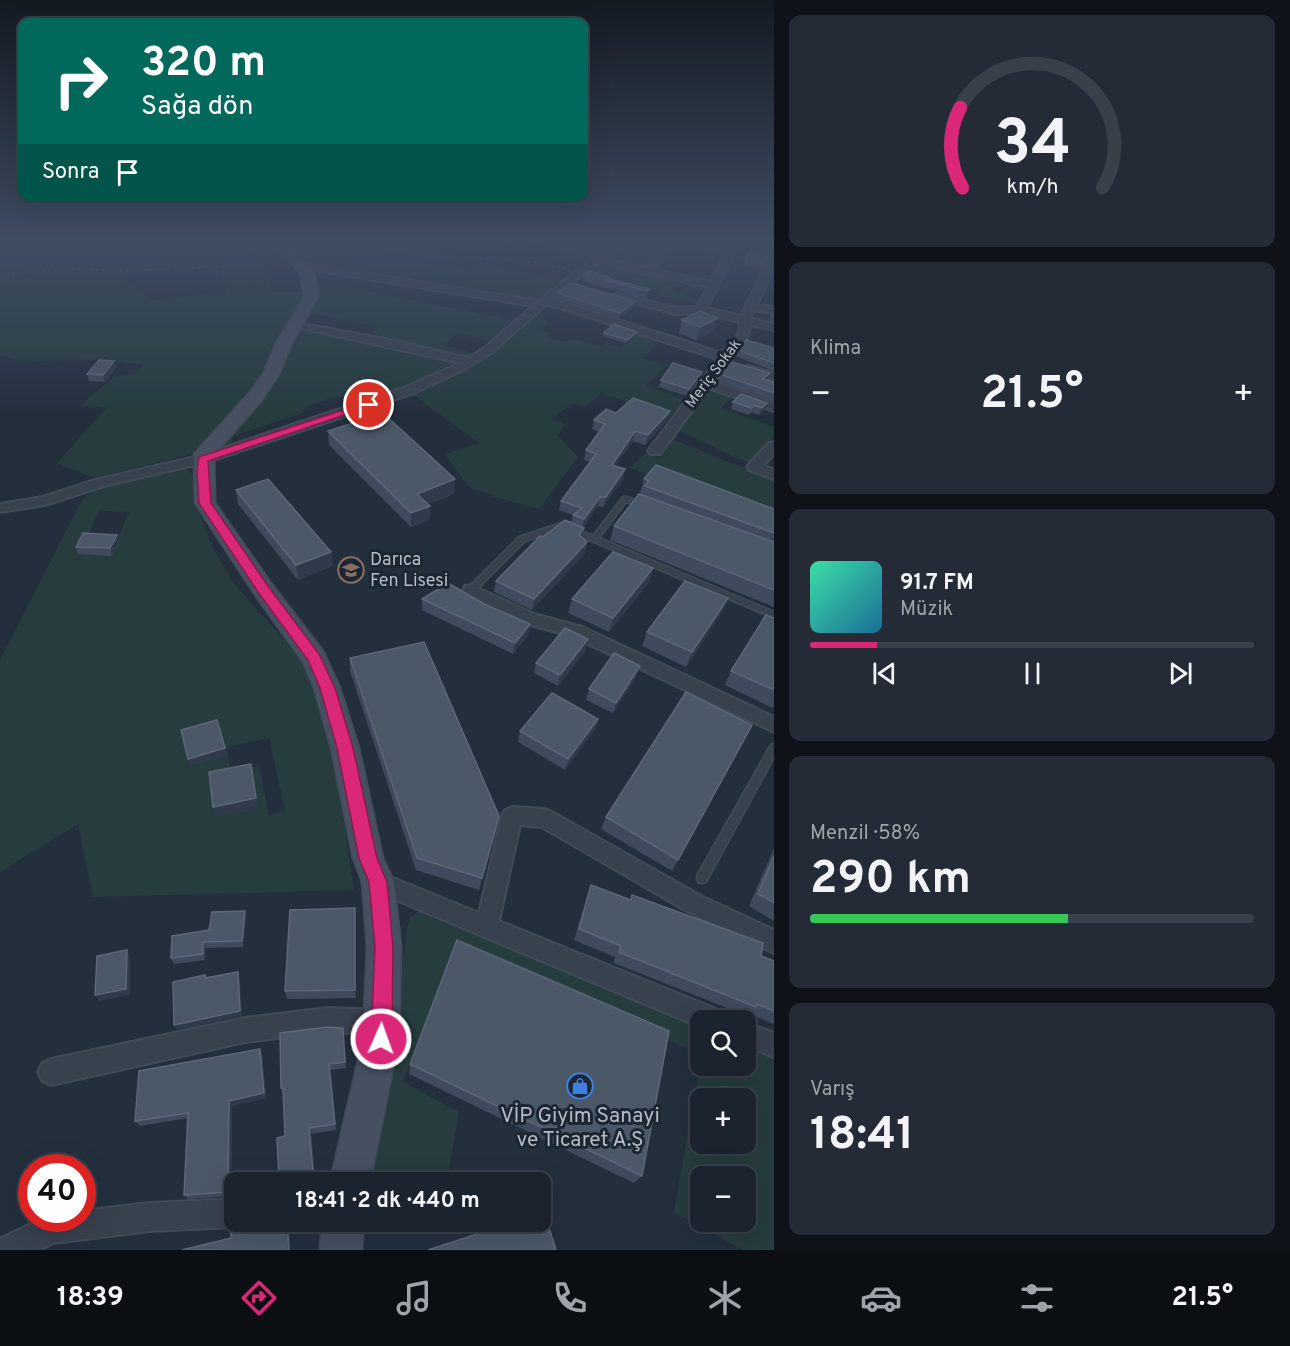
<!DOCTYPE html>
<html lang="tr">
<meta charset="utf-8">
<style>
body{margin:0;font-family:Overpass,sans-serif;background:#242b36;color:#f1f3f6;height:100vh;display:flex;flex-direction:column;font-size:22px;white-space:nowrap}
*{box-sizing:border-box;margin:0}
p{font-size:20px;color:#a0a4aa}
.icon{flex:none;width:33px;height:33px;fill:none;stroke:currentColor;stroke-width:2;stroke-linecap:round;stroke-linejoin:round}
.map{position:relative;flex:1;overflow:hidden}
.drawer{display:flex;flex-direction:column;gap:15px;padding:15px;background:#0f1319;width:516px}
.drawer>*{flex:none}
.hud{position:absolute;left:18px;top:18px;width:570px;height:183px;border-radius:12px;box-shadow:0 6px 24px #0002,0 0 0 2px #39404a;background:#00695c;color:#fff;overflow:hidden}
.controls{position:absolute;left:690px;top:1010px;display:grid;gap:12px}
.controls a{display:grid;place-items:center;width:66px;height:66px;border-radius:12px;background:#1b232e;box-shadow:0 6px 24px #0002,0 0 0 2px #39404a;font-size:30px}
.speed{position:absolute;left:18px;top:1154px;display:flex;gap:12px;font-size:30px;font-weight:700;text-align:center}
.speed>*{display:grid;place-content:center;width:78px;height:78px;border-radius:50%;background:#1b232e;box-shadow:0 6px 24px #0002,0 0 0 2px #39404a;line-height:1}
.speed .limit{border:9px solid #d22;background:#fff;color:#111}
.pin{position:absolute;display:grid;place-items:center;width:51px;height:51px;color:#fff;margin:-26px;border:3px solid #fff;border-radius:50%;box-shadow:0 2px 6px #0007}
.me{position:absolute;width:66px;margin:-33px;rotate:2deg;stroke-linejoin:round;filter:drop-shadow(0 0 4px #0008)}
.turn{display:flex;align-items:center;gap:21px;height:126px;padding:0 24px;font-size:27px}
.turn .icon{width:78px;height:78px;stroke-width:2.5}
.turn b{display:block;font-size:42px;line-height:51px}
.then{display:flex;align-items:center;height:57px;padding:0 24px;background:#0003;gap:12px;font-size:22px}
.big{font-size:45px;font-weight:700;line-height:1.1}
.drawer .widget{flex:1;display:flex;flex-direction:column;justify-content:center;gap:9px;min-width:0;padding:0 21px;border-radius:12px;background:#242b36}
.drawer .dial{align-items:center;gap:0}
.dial svg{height:156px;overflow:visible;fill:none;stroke:#39404a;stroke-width:7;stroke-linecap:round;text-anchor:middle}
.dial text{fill:#f1f3f6;stroke:none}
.song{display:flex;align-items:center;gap:18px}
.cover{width:72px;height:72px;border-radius:9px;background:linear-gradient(135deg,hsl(160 70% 55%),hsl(200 70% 35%))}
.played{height:6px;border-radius:3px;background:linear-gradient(90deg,#db2777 15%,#39404a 15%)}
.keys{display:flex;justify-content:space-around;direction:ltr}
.heat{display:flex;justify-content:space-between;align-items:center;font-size:33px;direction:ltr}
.charge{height:9px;border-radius:4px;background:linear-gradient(90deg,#34c759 58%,#39404a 0)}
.trip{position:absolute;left:224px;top:1172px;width:327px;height:60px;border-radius:12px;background:#1b232e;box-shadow:0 6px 24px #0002,0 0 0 2px #39404a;font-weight:700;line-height:60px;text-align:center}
.tab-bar{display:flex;height:96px;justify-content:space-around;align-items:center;background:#0b0e12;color:#a0a4aa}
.tab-bar .icon{width:42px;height:42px}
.tab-bar .selected{color:#db2777}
.tab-bar b{font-size:27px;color:#f1f3f6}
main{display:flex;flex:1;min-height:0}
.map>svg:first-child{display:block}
.green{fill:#263c3f;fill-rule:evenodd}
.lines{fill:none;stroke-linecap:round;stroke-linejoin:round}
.lane-casing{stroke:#414a57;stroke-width:3}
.street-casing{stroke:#414a57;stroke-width:4}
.secondary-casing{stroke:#414a57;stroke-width:3}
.path{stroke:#3f5557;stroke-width:1.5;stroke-dasharray:3 3;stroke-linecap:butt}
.lane{fill:#38414e;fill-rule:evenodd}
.street{fill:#38414e;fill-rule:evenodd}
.secondary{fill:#465061;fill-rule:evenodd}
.wall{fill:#3f4b5c}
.shaded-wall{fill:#2f3b4b}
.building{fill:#4b5868;stroke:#5c6777;stroke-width:1.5}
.route{fill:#db2777;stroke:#8e194d;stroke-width:1.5}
.labels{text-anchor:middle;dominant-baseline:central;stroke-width:6;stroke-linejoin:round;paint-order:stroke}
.far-street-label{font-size:15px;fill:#b4bcc9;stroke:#1d2633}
.poi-label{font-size:18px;fill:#b4bcc9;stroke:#1d2633;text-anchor:start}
.near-poi-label{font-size:21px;fill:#b4bcc9;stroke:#1d2633}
</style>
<main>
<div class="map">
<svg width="774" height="1250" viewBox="0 0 774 1250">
<rect width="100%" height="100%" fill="#242f3e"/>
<g class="green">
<path d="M23,241H169V252L212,249V241H271L292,261L264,264L273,292H306L301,307L263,380L200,452L94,478L57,463L106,408L80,406L113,377L133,374L145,365L97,359L17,362L16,359L0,355V248L13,251ZM178,269H220L226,292L149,301L135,285L121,277L130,273Z"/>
<polygon points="284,241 442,241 448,244 426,263 472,270 479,263 561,280 541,298 520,298 307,264"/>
<polygon points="631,241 668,241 646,269 604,260"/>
<polygon points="598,263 603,263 706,285 702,290 677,286 672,292 697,299 695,303 582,275"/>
<polygon points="316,285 341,286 516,321 489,340 457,333 444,345 473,353 464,358 368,337 378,327 313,313 308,320 305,319 315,303"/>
<polygon points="533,316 549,322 540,330 549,333 548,338 563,342 574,339 601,346 606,343 621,348 641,332 663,339 642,358 667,366 646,386 689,401 675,419 601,393 585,407 573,403 552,419 566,425 557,435 578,457 539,509 495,497 469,487 445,454 479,443 412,394 447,378"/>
<polygon points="299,330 378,343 460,361 402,388 389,392 377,389 354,397 331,398 308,406 303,413 233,436 232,443 221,445 280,371"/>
<polygon points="710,388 732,396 721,408 774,427 774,437 752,463 731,456 680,431"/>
<polygon points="673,439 728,462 774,478 774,521 630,468 645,453 659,458"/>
<path d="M186,469L193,474L200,515L212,546L231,580L302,660L320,701L337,774L354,890L93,897L78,824L0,872V660L83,498L96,490ZM99,511L129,512L118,538H87ZM269,738L285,811L269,815L259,766L231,772L227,747Z"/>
<polygon points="425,908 700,1022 700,1054 453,948 403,1082 459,1112 447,1182 368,1182 409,918"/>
<path d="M746,1041L774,1053V1250H743L674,1212L700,1064L746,1065ZM700,1098H746V1143H700ZM700,1176H746V1221H700Z"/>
</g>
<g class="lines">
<g class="lane-casing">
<g id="lane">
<polygon points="623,497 627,497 646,505 642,507 626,502 599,538 774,612 774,618 561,528 525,541 474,592 468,592 467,590 468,588 519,537 561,523 593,536"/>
<polygon points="774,744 774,757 706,882 702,883 698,882 697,878 698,874 771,745"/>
</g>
</g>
<g class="street-casing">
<g id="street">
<path d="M532,241H551L603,251L616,241H626L604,259L646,268L667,241H696L729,247L731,241H740L707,308L741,316L769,259L774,256V269L757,305L774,307V313L754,310L750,318L774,324V330L751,325L746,340L730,358L714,382L774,403V411L709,388L660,454H650L648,451L650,448L718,359L547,304L491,353L465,369L414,393L208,462L104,486L45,505L0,512V504L43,497L95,480L199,456L406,387L460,363L296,327L291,324L292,322L391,340L468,358L483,349L533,306L302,268L299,267V263L539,301L597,255ZM675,243L726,252L711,282L655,270ZM598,263L708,287L697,307L675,308L617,293L612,296L675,314L701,313L740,322L738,335L722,353L552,299Z"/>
<polygon points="748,366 774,373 774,380 744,371 744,367"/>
<polygon points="774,442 774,454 763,466 774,470 774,479 749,470 747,467 749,464 769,443"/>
<polygon points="471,585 534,614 582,627 774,717 774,732 571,636 523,623 465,594 463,590 465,586"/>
<polygon points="512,807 545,809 552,812 701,896 774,930 774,953 685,910 542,827 520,825 499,921 721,1011 724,1020 700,1020 700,1027 370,889 367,882 370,875 378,872 479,913 502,816 505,810"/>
<polygon points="328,1008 382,1010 391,1013 394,1022 391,1031 382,1034 328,1032 245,1042 51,1085 42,1081 38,1072 42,1063 51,1059 245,1018"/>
<polygon points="746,1022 774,1033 774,1057 746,1046"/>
<polygon points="234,1199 234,1221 245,1221 234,1227 149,1231 53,1243 39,1250 0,1250 0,1239 43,1218 82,1218 82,1211 149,1203"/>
</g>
</g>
<g class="secondary-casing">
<g id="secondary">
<polygon points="271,241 285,241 314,271 318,297 292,343 279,374 262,400 214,455 215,503 271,583 323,651 340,688 359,748 383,858 394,882 401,947 399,1039 370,1182 330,1182 363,1039 367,947 362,882 353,858 331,748 314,688 303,662 255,595 195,503 194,454 250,392 263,374 276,343 304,297 300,272"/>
<polygon points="322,1221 364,1221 362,1250 320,1250"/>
</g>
</g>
<g class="path">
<polyline points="349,241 415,253 542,263 566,269"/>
<polyline points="0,274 75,269 129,271 228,266 278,260"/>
</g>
<use href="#lane" class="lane"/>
<use href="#street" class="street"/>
<use href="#secondary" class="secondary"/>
</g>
<g class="wall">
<polygon points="769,252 761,269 743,266 745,259"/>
<polygon points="584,275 610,277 609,279 650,289 648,295 645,298 582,281"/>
<polygon points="557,293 635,306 619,318 556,298"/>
<polygon points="774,312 774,322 769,320 771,314"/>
<polygon points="682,320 714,331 696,340 679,333"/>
<polygon points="604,333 637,335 626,343 603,336"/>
<polygon points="774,348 774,371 735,356 737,350"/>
<polygon points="114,361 116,368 105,382 89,381 87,374"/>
<polygon points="702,372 700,379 687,396 659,387 661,380"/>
<polygon points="770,373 767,380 774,382 774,401 718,381 720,374"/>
<polygon points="741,394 765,410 759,415 751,412 749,415 731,409 733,402"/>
<polygon points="670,411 667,421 645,445 633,441 615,466 625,469 623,479 603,507 598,506 583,528 584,528 582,538 585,553 532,610 494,592 496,581 543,537 571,523 573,515 559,510 561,501 590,462 584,460 586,450 599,432 592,429 594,420 616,413"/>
<polygon points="328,431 454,494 428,504 430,506 429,520 411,527 329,445"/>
<polygon points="644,479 774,509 774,607 610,540 614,526 643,495 640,493"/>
<polygon points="236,490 331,552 332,566 298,580 238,504"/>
<polygon points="117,535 119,542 112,556 78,554 76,547"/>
<polygon points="653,568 649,582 609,632 568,613 572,599"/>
<polygon points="422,599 484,604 530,624 528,635 513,654 422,610"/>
<polygon points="722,612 686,667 642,646 647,632"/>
<polygon points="774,618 774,706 773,708 725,685 731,671"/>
<polygon points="586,650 558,686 534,673 536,663"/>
<polygon points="350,658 497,829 479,890 416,870 350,671"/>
<polygon points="636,677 613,713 586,700 589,689"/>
<polygon points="598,719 595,729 565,770 518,742 520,731"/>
<polygon points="752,725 672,871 601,829 606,817"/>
<polygon points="774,848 774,921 749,906"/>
<polygon points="591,885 630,900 632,895 761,956 774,961 774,1024 749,1014 747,1016 614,963 615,957 574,940 587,896"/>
<polygon points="355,908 356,998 287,999 285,991"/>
<polygon points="245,911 246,917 243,947 206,948 205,960 174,964 171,958 209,930"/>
<polygon points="343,1028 346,1068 330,1070 336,1130 311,1134 315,1176 281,1182 279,1178 285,1136 283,1095 281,1088"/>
<polygon points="260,1049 262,1055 266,1098 232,1106 231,1196 188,1199 184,1195 188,1118 140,1126 135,1121"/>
<polygon points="410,1064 642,1176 634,1183 409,1074"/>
</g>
<g class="shaded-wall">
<polygon points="650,289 648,295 645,298 647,291"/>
<polygon points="636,301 635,306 619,318 620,313"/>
<polygon points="718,318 714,331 696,340 700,327"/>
<polygon points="637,332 637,335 626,343 627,340"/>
<polygon points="114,361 116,368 105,382 103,375"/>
<polygon points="702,372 700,379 687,396 689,389"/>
<polygon points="770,373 767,380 763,379"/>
<polygon points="767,403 765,410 759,415 762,408"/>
<polygon points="670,411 667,421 645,445 648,435"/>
<polygon points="635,431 633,441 609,474 612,465"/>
<polygon points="625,469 623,479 603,507 606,497"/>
<polygon points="455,479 454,494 417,508 417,494"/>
<polygon points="600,497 598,506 582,529 584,519"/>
<polygon points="430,506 429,520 411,527 411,513"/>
<polygon points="584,528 581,539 579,535"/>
<polygon points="117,535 119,542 112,556 110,548"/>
<polygon points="587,542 585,553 532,610 534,599"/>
<polygon points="331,552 332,566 298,580 296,565"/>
<polygon points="653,568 649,582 609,632 613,618"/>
<polygon points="728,598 722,612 686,667 692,652"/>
<polygon points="530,624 528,635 513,654 515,643"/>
<polygon points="588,639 586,650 558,686 560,675"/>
<polygon points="640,666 636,677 613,713 616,703"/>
<polygon points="598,719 595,729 565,770 568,759"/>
<polygon points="225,748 227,755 190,766 188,759"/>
<polygon points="251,764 258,809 216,817 213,807"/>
<polygon points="499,816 497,829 479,890 482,878"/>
<polygon points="355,908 356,918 356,998 355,990"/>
<polygon points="245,911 246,917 243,947 242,941"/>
<polygon points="203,942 206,948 205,960 203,954"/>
<polygon points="127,950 130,956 130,995 99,1001 95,995"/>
<polygon points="238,972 240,978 242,1016 177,1030 174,1025"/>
<polygon points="260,1049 262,1055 266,1098 232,1106 231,1196 228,1192 229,1101"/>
<polygon points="309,1128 311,1134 315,1176 313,1171"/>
<polygon points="287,1221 289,1224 290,1250 289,1250"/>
</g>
<g class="building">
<polygon points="752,249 769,252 763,263 745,259"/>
<polygon points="590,271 610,277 608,279 650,289 647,291 584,275"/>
<polygon points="571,283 636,301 620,313 557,293"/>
<polygon points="700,311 718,318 700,327 682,320"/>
<polygon points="614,324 637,332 627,340 604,333"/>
<polygon points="746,340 774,348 774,363 737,350"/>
<polygon points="99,360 114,361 103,375 87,374"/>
<polygon points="729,361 770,373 763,379 774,382 774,393 720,374"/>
<polygon points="673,363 702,372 689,389 661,380"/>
<polygon points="741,394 767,403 762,408 754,405 751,408 733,402"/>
<polygon points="633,398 670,411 648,435 635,431 612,465 625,469 606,497 600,497 584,519 573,515 582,508 561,501 596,454 586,450 605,424 594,420 606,409 616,413"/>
<polygon points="383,413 455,479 417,494 430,506 411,513 328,431"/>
<polygon points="656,465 774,509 774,533 645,486 649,481 644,479"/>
<polygon points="268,479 331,552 296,565 236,490"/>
<polygon points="639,494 774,542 774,590 614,526"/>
<polygon points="565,520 584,528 579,535 587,542 534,599 496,581 540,536 543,537"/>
<polygon points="83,533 117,535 110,548 76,547"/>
<polygon points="613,552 653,568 613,618 572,599"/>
<polygon points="685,581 728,598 692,652 647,632"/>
<polygon points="448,583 484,604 530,624 515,643 422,599"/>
<polygon points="766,615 774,618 774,690 731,671"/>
<polygon points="565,628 588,639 560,675 536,663"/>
<polygon points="424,642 499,816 482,878 417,858 350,658"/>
<polygon points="614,653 640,666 616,703 589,689"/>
<polygon points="686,692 752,725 678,860 606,817"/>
<polygon points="552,693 598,719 568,759 520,731"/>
<polygon points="217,720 225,748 188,759 181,730"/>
<polygon points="251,764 256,798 213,807 209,772"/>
<polygon points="774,856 774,903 758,894"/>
<polygon points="591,885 631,900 632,895 763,943 761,956 774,961 774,1011 757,1004 756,1007 619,952 621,946 579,929"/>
<polygon points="355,908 355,990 285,991 290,910"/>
<polygon points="245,911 242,941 203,942 203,954 171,958 172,936 209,930 212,912"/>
<polygon points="457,940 669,1031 642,1176 410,1064"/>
<polygon points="127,950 126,989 95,995 97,956"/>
<polygon points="238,972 240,1011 174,1025 173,982 205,975 205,978"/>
<polygon points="327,1027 343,1028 345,1062 329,1064 335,1124 309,1128 313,1171 279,1178 277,1138 285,1136 283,1088 281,1088 280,1033"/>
<polygon points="260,1049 264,1093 229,1101 228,1192 184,1195 188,1113 135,1121 139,1071"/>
<polygon points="544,1212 556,1250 428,1250 517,1221 540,1221 540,1213"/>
<polygon points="287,1221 289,1250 182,1250 231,1238 231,1231"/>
</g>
<linearGradient id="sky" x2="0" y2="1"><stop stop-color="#141a22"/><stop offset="0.58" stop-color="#3f4d63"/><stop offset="1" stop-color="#3f4d63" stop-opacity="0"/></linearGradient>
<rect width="774" height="416" fill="url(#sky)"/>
<polygon class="route" points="365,403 374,405 208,461 211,503 268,586 319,654 335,688 353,748 377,858 387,882 393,947 392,1039 389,1046 381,1049 374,1046 371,1039 375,947 369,882 359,858 337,748 320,688 308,660 258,592 199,503 197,471 199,457"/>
<defs>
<g id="school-ring" transform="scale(1.35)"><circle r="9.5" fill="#1d2633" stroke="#8d6e63" stroke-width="1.5"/><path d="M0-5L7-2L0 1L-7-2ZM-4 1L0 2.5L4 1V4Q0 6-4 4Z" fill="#8d6e63"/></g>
<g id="shop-ring" transform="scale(1.35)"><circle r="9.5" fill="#1d2633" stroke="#3f7fe0" stroke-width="1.5"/><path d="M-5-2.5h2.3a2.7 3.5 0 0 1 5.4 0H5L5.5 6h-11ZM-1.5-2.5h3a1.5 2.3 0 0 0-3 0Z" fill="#3f7fe0"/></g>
</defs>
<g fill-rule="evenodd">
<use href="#school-ring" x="351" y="570"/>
<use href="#shop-ring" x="580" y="1086"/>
</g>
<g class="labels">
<g class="far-street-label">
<text transform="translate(714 374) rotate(-53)">Meriç Sokak</text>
</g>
<g class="poi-label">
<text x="370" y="560">Darıca<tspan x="370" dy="21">Fen Lisesi</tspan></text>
</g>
<g class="near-poi-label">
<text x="580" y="1116">VİP Giyim Sanayi<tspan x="580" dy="24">ve Ticaret A.Ş</tspan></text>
</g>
</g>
</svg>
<div class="controls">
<a><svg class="icon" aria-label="search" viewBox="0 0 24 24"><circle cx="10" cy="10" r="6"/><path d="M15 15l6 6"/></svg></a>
<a>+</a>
<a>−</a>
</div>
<div class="speed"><div class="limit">40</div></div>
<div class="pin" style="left:369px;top:405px;background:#d93025"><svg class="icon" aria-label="arrive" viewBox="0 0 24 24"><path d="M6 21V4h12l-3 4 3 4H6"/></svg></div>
<svg class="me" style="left:381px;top:1039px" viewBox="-20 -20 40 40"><circle r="17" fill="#db2777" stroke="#fff" stroke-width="3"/><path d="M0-11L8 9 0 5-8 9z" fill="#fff"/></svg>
<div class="trip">18:41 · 2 dk · 440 m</div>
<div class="hud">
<div class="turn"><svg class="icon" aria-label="right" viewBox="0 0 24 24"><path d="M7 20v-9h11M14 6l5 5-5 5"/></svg><div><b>320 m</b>Sağa dön</div></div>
<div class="then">Sonra<svg class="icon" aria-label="arrive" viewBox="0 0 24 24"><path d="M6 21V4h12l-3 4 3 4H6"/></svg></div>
</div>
</div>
<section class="drawer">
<div class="widget dial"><svg viewBox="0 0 100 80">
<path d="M14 69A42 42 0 1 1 86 69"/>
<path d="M14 69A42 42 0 0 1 13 28" stroke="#db2777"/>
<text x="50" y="56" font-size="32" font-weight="700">34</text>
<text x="50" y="72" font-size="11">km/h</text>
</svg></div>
<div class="widget"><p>Klima</p>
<div class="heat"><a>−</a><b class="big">21.5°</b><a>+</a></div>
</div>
<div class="widget">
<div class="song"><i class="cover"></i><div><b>91.7 FM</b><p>Müzik</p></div></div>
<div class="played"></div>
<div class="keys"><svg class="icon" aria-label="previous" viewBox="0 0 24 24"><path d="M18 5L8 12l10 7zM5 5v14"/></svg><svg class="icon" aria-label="pause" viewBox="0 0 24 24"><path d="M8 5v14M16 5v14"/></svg><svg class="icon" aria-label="next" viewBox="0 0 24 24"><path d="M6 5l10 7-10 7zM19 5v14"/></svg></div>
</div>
<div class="widget"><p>Menzil · 58%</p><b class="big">290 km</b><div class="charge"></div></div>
<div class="widget"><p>Varış</p><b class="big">18:41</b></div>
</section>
</main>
<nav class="tab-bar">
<b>18:39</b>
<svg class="icon selected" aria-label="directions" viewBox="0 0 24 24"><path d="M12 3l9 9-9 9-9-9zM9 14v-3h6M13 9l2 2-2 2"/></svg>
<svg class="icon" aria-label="music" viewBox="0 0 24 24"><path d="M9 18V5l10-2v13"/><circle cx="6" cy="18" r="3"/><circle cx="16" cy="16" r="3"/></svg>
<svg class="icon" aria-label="phone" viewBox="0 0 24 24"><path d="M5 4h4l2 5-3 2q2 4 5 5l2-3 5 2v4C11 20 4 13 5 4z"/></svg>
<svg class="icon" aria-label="climate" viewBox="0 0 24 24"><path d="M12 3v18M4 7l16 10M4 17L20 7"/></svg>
<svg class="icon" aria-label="car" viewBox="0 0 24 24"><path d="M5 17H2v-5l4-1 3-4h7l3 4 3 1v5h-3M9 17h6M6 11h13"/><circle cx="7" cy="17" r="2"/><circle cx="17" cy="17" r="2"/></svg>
<svg class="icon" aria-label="filters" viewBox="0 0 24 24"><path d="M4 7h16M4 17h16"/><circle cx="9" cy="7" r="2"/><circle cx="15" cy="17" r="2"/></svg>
<b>21.5°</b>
</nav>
